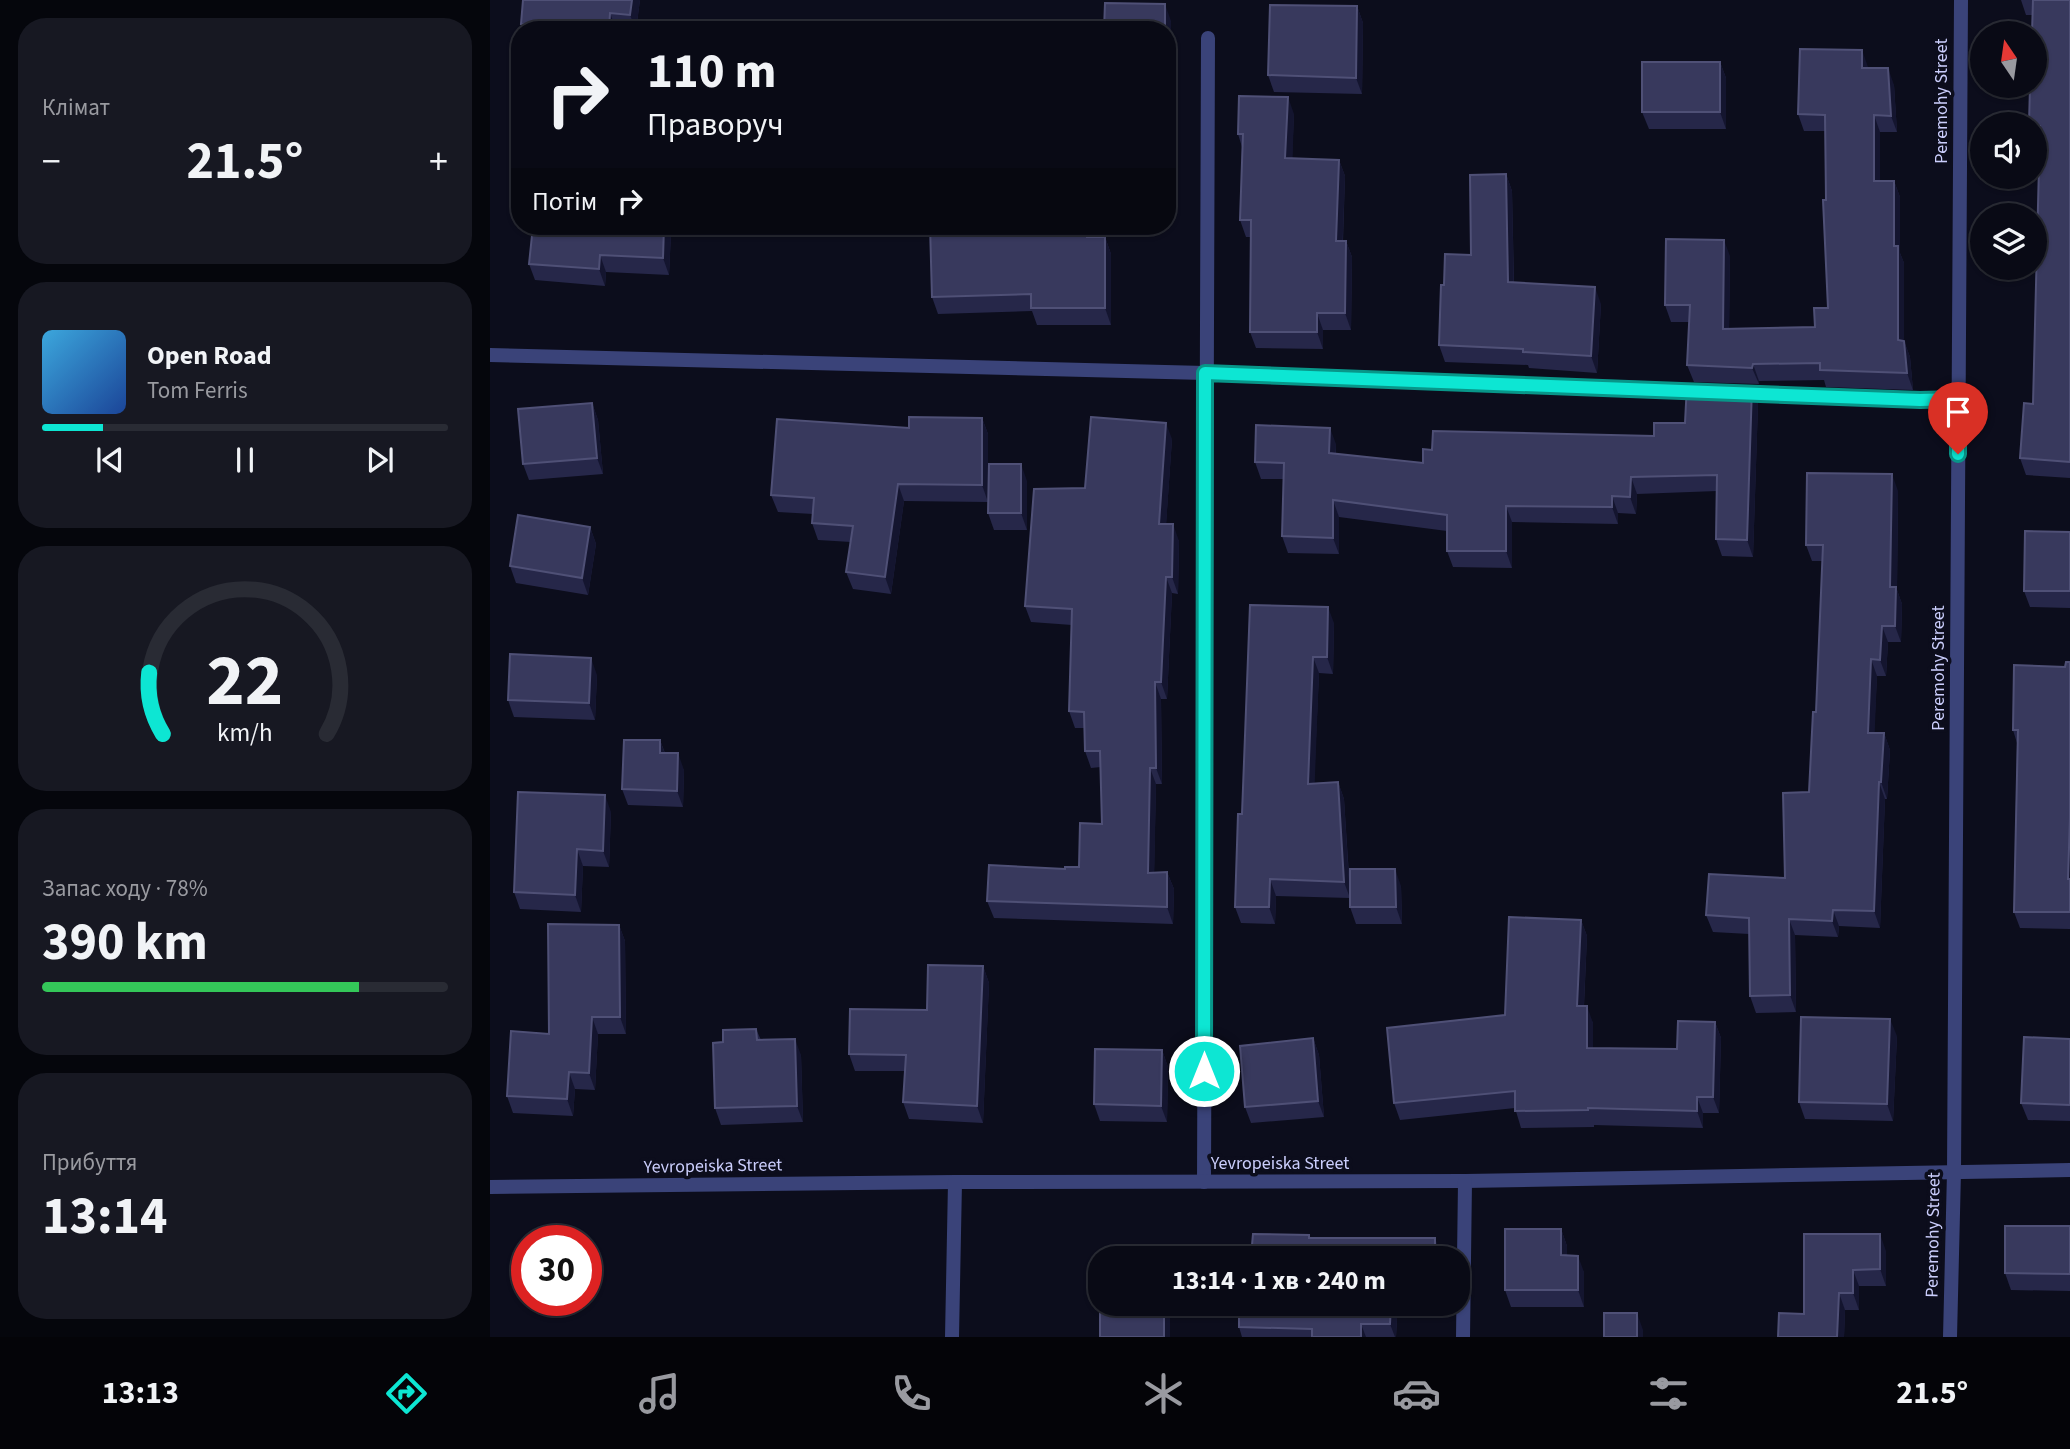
<!DOCTYPE html>
<html lang="uk">
<meta charset="utf-8">
<style>
body{margin:0;font-family:"Source Sans 3",sans-serif;background:#171822;color:#f1f3f6;height:100vh;display:flex;flex-direction:column;font-size:26px;white-space:nowrap}
*{box-sizing:border-box;margin:0}
p{font-size:23px;color:#999aa0}
.icon{flex:none;width:38px;height:38px;fill:none;stroke:currentColor;stroke-width:2;stroke-linecap:round;stroke-linejoin:round}
.map{position:relative;flex:1;overflow:hidden}
.details{display:flex;flex-direction:column;gap:18px;padding:18px;background:#05060c;width:490px}
.details>*{flex:none}
.hud{position:absolute;left:21px;top:21px;width:665px;height:214px;border-radius:28px;box-shadow:0 2px 5px #0004,0 0 0 2px #292b34;background:#090a15;color:#f1f3f6;overflow:hidden}
.needle{width:46px;rotate:347deg}
.fabs{position:absolute;left:1480px;top:21px;display:grid;gap:14px}
.fabs a{display:grid;place-items:center;width:77px;height:77px;border-radius:50%;background:#090a15;box-shadow:0 2px 5px #0004,0 0 0 2px #292b34;font-size:35px}
.speed{position:absolute;left:21px;top:1225px;display:flex;gap:14px;font-size:35px;font-weight:700;text-align:center}
.speed>*{display:grid;place-content:center;width:91px;height:91px;border-radius:50%;background:#090a15;box-shadow:0 2px 5px #0004,0 0 0 2px #292b34;line-height:1}
.speed .limit{border:10px solid #d22;background:#fff;color:#111}
.pin{position:absolute;display:grid;place-items:center;width:60px;height:60px;color:#fff;margin:-72px -30px;border-radius:50% 50% 50% 0;rotate:-45deg;box-shadow:0 0 7px #0007}
.pin .icon{rotate:45deg}
.me{position:absolute;width:77px;margin:-38px;rotate:0deg;stroke-linejoin:round;filter:drop-shadow(0 0 5px #0008)}
.turn{display:flex;align-items:center;gap:24px;height:147px;padding:0 21px;font-size:32px}
.turn .icon{width:91px;height:91px;stroke-width:2.5}
.turn b{display:block;font-size:49px;line-height:60px}
.then{display:flex;align-items:center;height:66px;padding:0 21px;background:#0003;gap:14px;font-size:26px}
.big{font-size:52px;font-weight:700;line-height:1.1}
.details .card{flex:1;display:flex;flex-direction:column;justify-content:center;gap:10px;min-width:0;padding:0 24px;border-radius:28px;background:#171822}
.details .dial{align-items:center;gap:0}
.dial svg{height:182px;overflow:visible;fill:none;stroke:#292b34;stroke-width:7;stroke-linecap:round;text-anchor:middle}
.dial text{fill:#f1f3f6;stroke:none}
.song{display:flex;align-items:center;gap:21px}
.cover{width:84px;height:84px;border-radius:10px;background:linear-gradient(135deg,hsl(200 70% 55%),hsl(220 70% 35%))}
.played{height:7px;border-radius:4px;background:linear-gradient(90deg,#0de6d3 15%,#292b34 15%)}
.keys{display:flex;justify-content:space-around;direction:ltr}
.heat{display:flex;justify-content:space-between;align-items:center;font-size:38px;direction:ltr}
.charge{height:10px;border-radius:5px;background:linear-gradient(90deg,#34c759 78%,#292b34 0)}
.trip{position:absolute;left:598px;top:1246px;width:382px;height:70px;border-radius:28px;background:#090a15;box-shadow:0 2px 5px #0004,0 0 0 2px #292b34;font-weight:700;line-height:70px;text-align:center}
.menu{display:flex;height:112px;justify-content:space-around;align-items:center;background:#040408;color:#999aa0}
.menu .icon{width:49px;height:49px}
.menu .current{color:#0de6d3}
.menu b{font-size:32px;color:#f1f3f6}
main{display:flex;flex:1;min-height:0}
.map>svg:first-child{display:block}
.lines{fill:none;stroke-linecap:round;stroke-linejoin:round}
.minor{stroke:#3a4379;stroke-width:14}
.tertiary{stroke:#3a4379;stroke-width:14}
.wall{fill:#262749}
.shaded-wall{fill:#14152f}
.building{fill:#38395d;stroke:#4f5076;stroke-width:2}
.route-casing{stroke:#089689;stroke-width:18}
.route{stroke:#0de6d3;stroke-width:12}
.labels{text-anchor:middle;dominant-baseline:central;stroke-width:7;stroke-linejoin:round;paint-order:stroke}
.street-label{font-size:18px;fill:#cbcefc;stroke:#0c0d1c}
</style>
<main>
<section class="details">
<div class="card"><p>Клімат</p>
<div class="heat"><a>−</a><b class="big">21.5°</b><a>+</a></div>
</div>
<div class="card">
<div class="song"><i class="cover"></i><div><b>Open Road</b><p>Tom Ferris</p></div></div>
<div class="played"></div>
<div class="keys"><svg class="icon" aria-label="previous" viewBox="0 0 24 24"><path d="M18 5L8 12l10 7zM5 5v14"/></svg><svg class="icon" aria-label="pause" viewBox="0 0 24 24"><path d="M8 5v14M16 5v14"/></svg><svg class="icon" aria-label="next" viewBox="0 0 24 24"><path d="M6 5l10 7-10 7zM19 5v14"/></svg></div>
</div>
<div class="card dial"><svg viewBox="0 0 100 80">
<path d="M14 69A42 42 0 1 1 86 69"/>
<path d="M14 69A42 42 0 0 1 8 42" stroke="#0de6d3"/>
<text x="50" y="56" font-size="32" font-weight="700">22</text>
<text x="50" y="72" font-size="11">km/h</text>
</svg></div>
<div class="card"><p>Запас ходу · 78%</p><b class="big">390 km</b><div class="charge"></div></div>
<div class="card"><p>Прибуття</p><b class="big">13:14</b></div>
</section>
<div class="map">
<svg width="1580" height="1337" viewBox="0 0 1580 1337">
<rect width="100%" height="100%" fill="#0c0d1c"/>
<g class="lines">
<g class="minor">
<polyline points="0,355 715,373 1216,392"/>
<polyline points="1247,393 1430,400 1468,399"/>
<polyline points="714,1182 718,38"/>
<polyline points="0,1187 465,1182 975,1181 1580,1170"/>
<polyline points="462,1337 465,1182"/>
<polyline points="973,1337 975,1181"/>
</g>
<polyline class="tertiary" points="1460,1337 1464,1172 1471,0"/>
</g>
<g class="wall">
<polygon points="150,0 146,30 33,30 31,24"/>
<polygon points="1531,0 1580,0 1580,478 1536,475 1530,458 1543,404 1550,143 1545,143 1543,15 1536,15"/>
<polygon points="867,6 873,23 872,94 784,92 778,75"/>
<polygon points="1230,62 1236,78 1236,129 1159,129 1152,112"/>
<polygon points="1378,68 1404,85 1407,132 1390,132 1390,181 1404,181 1410,197 1410,253 1414,263 1414,341 1420,357 1423,390 1336,387 1334,380 1269,381 1269,384 1204,382 1197,365 1199,322 1181,322 1175,305 1240,256 1239,328 1325,327 1338,308 1335,131 1314,131 1308,114"/>
<polygon points="804,114 802,158 849,160 855,176 853,241 856,241 862,257 861,330 833,330 833,349 766,348 760,332 761,237 756,237 750,220 752,147 748,134"/>
<polygon points="1016,174 1022,191 1024,282 1111,304 1107,373 1039,368 1038,365 955,362 949,345 954,285 981,255"/>
<polygon points="411,226 603,226 603,237 615,237 621,254 621,325 547,325 542,311 448,314 442,297 440,229 412,228"/>
<polygon points="181,233 179,275 116,272 115,286 45,280 39,264"/>
<polygon points="1262,387 1268,404 1263,557 1232,556 1226,539 1227,491 1147,494 1146,514 1128,513 1128,524 1022,522 1022,568 963,567 957,551 957,531 849,517 849,554 798,553 792,536 794,479 771,479 765,462 846,444 846,454 933,463 942,450 1164,436 1195,423"/>
<polygon points="102,403 108,420 113,474 39,480 33,464"/>
<polygon points="492,418 498,434 498,502 414,501 401,594 363,589 356,572 361,542 328,540 322,523 323,514 288,512 281,495 419,428"/>
<polygon points="682,439 676,524 689,541 688,594 682,593 677,699 671,699 672,784 666,784 664,873 677,872 684,889 683,924 504,918 497,901 575,869 589,867 612,824 611,767 601,768 595,751 595,728 585,728 579,711 582,625 541,622 535,606 595,488"/>
<polygon points="537,481 537,530 504,530 498,513"/>
<polygon points="1408,491 1407,590 1412,604 1411,642 1398,642 1396,676 1387,676 1384,733 1394,733 1400,750 1397,799 1395,799 1390,928 1349,926 1348,937 1305,935 1306,1012 1266,1013 1260,996 1259,934 1223,932 1216,915 1295,878 1319,792 1326,712 1332,561 1322,561 1316,545"/>
<polygon points="100,527 106,544 98,595 26,583 20,566"/>
<polygon points="1580,532 1580,608 1540,607 1534,591"/>
<polygon points="760,605 844,623 843,674 829,673 824,783 848,782 854,799 860,891 911,886 912,924 866,924 860,907 860,898 786,896 785,924 751,923 745,907 752,814"/>
<polygon points="1580,662 1580,929 1530,928 1524,912 1527,743 1523,730"/>
<polygon points="107,675 105,720 24,717 18,700"/>
<polygon points="170,740 175,753 194,770 193,807 138,805 132,789"/>
<polygon points="121,812 119,867 93,866 91,912 30,909 24,892"/>
<polygon points="1091,920 1097,936 1094,1006 1103,1023 1103,1048 1187,1049 1225,1022 1231,1038 1229,1113 1213,1113 1213,1128 1104,1125 1104,1127 1031,1128 1025,1108 910,1120 904,1103 1015,1015"/>
<polygon points="129,925 135,941 136,1034 108,1034 105,1090 85,1089 83,1116 23,1113 17,1096 59,1034"/>
<polygon points="493,966 499,983 493,1123 419,1119 413,1102 415,1071 365,1071 359,1054 437,1010"/>
<polygon points="266,1029 271,1040 311,1055 313,1122 231,1125 225,1108 233,1042"/>
<polygon points="1407,1036 1403,1121 1315,1119 1309,1102"/>
<polygon points="823,1038 829,1055 834,1117 761,1123 755,1107"/>
<polygon points="1580,1039 1580,1121 1538,1120 1531,1103"/>
<polygon points="672,1050 678,1067 677,1122 610,1121 604,1104"/>
<polygon points="1580,1226 1580,1291 1521,1290 1515,1273"/>
<polygon points="1071,1229 1077,1246 1077,1255 1094,1272 1094,1307 1021,1307 1015,1290"/>
<polygon points="1314,1234 1396,1251 1396,1286 1369,1286 1369,1310 1355,1310 1354,1337 1288,1337 1314,1314"/>
<polygon points="749,1304 951,1304 951,1317 907,1318 906,1337 752,1337 749,1327"/>
</g>
<g class="shaded-wall">
<polygon points="142,0 150,0 146,30 140,15"/>
<polygon points="675,4 681,21 680,179 677,172 677,30 675,30"/>
<polygon points="867,6 873,23 872,94 866,78"/>
<polygon points="120,13 126,29 126,30 119,30"/>
<polygon points="1372,50 1378,67 1378,84 1372,68"/>
<polygon points="1230,62 1236,78 1236,129 1230,112"/>
<polygon points="1398,68 1404,85 1407,132 1401,116"/>
<polygon points="798,97 804,114 802,175 795,158"/>
<polygon points="1384,115 1390,132 1390,198 1384,181"/>
<polygon points="849,160 855,176 852,257 846,241"/>
<polygon points="1016,174 1022,191 1024,299 1018,282"/>
<polygon points="1404,181 1410,197 1410,253 1414,263 1414,341 1420,357 1423,390 1417,373 1408,340 1404,246"/>
<polygon points="174,226 178,226 181,233 179,275 173,258"/>
<polygon points="597,226 603,226 604,254 597,237"/>
<polygon points="615,237 621,254 621,325 615,308"/>
<polygon points="1234,240 1240,256 1239,345 1233,329"/>
<polygon points="856,241 862,257 861,330 855,313"/>
<polygon points="110,255 116,272 115,286 109,269"/>
<polygon points="1105,287 1111,304 1107,373 1101,356"/>
<polygon points="827,313 833,330 833,349 827,332"/>
<polygon points="1263,364 1269,381 1269,384 1262,368"/>
<polygon points="1262,387 1268,404 1263,557 1257,540"/>
<polygon points="102,403 108,420 113,474 107,458"/>
<polygon points="492,418 498,434 498,502 492,485"/>
<polygon points="676,423 682,439 675,541 669,524"/>
<polygon points="840,428 846,444 845,470 839,453"/>
<polygon points="531,464 537,481 537,530 531,513"/>
<polygon points="1402,474 1408,491 1407,590 1412,604 1411,642 1405,626 1400,587"/>
<polygon points="1141,477 1147,494 1146,514 1140,497"/>
<polygon points="408,484 414,501 401,594 395,577"/>
<polygon points="1122,496 1128,513 1128,524 1122,507"/>
<polygon points="843,500 849,517 849,554 843,538"/>
<polygon points="1016,506 1022,522 1022,568 1016,551"/>
<polygon points="683,524 689,541 688,594 682,577"/>
<polygon points="100,527 106,544 98,595 92,578"/>
<polygon points="676,577 682,593 677,699 671,682"/>
<polygon points="838,607 844,623 843,674 837,657"/>
<polygon points="1392,626 1398,642 1396,676 1390,660"/>
<polygon points="823,657 829,673 824,801 818,784"/>
<polygon points="101,658 107,675 105,720 99,703"/>
<polygon points="1381,659 1387,676 1384,749 1378,733"/>
<polygon points="665,682 671,699 672,784 666,768"/>
<polygon points="1394,733 1400,750 1397,799 1391,782"/>
<polygon points="170,740 176,757 170,753"/>
<polygon points="188,753 194,770 193,807 187,791"/>
<polygon points="660,768 666,784 664,889 658,873"/>
<polygon points="848,782 854,799 860,898 854,882"/>
<polygon points="1389,782 1395,799 1390,928 1384,911"/>
<polygon points="115,795 121,812 119,867 113,851"/>
<polygon points="1580,817 1580,885 1578,879"/>
<polygon points="87,849 93,866 91,912 85,895"/>
<polygon points="905,869 911,886 912,924 906,907"/>
<polygon points="677,872 684,889 683,924 677,907"/>
<polygon points="780,879 786,896 785,924 779,907"/>
<polygon points="1343,910 1349,926 1348,937 1342,921"/>
<polygon points="1299,919 1305,935 1306,1012 1300,995"/>
<polygon points="1091,920 1097,936 1093,1023 1087,1006"/>
<polygon points="129,925 135,941 136,1034 130,1017"/>
<polygon points="493,966 499,983 493,1123 487,1106"/>
<polygon points="1097,1006 1103,1023 1103,1064 1097,1048"/>
<polygon points="102,1017 108,1034 105,1090 99,1073"/>
<polygon points="1400,1019 1407,1036 1403,1121 1397,1104"/>
<polygon points="1225,1022 1231,1038 1229,1113 1223,1097"/>
<polygon points="823,1038 829,1055 834,1117 828,1101"/>
<polygon points="305,1039 311,1055 313,1122 307,1106"/>
<polygon points="672,1050 678,1067 677,1122 671,1106"/>
<polygon points="79,1072 85,1089 83,1116 77,1099"/>
<polygon points="1207,1097 1213,1113 1213,1128 1207,1111"/>
<polygon points="1071,1229 1077,1246 1077,1272 1071,1255"/>
<polygon points="1390,1234 1396,1251 1396,1286 1390,1269"/>
<polygon points="945,1238 951,1254 951,1258 945,1258"/>
<polygon points="1088,1256 1094,1272 1094,1307 1088,1290"/>
<polygon points="1363,1270 1369,1286 1369,1310 1363,1293"/>
<polygon points="1349,1293 1355,1310 1354,1337 1347,1337"/>
<rect x="674" y="1304" width="6" height="33"/>
<polygon points="901,1304 902,1304 907,1318 906,1337 905,1337 900,1324"/>
<polygon points="946,1304 951,1304 951,1317"/>
<polygon points="1147,1313 1153,1330 1153,1337 1147,1337"/>
<polygon points="871,1324 876,1337 871,1337"/>
</g>
<g class="building">
<polygon points="33,0 142,0 140,15 120,13 119,30 56,30 57,25 31,24"/>
<polygon points="1543,0 1580,0 1580,462 1530,458 1534,403 1543,404 1550,126 1545,126 1545,124 1539,124 1540,86 1545,86 1545,33 1542,33"/>
<polygon points="615,3 675,4 675,30 614,30"/>
<polygon points="780,5 867,6 866,78 778,75"/>
<polygon points="1310,49 1372,50 1372,68 1398,68 1401,116 1384,115 1384,181 1404,181 1404,246 1408,246 1408,340 1414,341 1417,373 1330,370 1330,363 1263,364 1262,368 1197,365 1200,305 1175,305 1176,239 1234,240 1233,329 1325,327 1324,308 1338,308 1333,200 1336,200 1335,115 1308,114"/>
<rect x="1152" y="62" width="78" height="50"/>
<polygon points="749,96 798,97 795,158 849,160 846,241 856,241 855,313 827,313 827,332 760,332 761,220 750,220 753,134 748,134"/>
<polygon points="1016,174 1018,282 1105,287 1101,356 1033,352 1033,349 949,345 951,285 954,285 955,254 981,255 980,175"/>
<polygon points="43,226 174,226 173,258 110,255 109,269 39,264"/>
<polygon points="440,226 597,226 597,237 615,237 615,308 541,308 541,294 442,297"/>
<polygon points="1197,384 1262,387 1257,540 1226,539 1227,475 1141,477 1140,497 1122,496 1122,507 1016,506 1016,551 957,551 957,515 843,500 843,538 792,536 794,463 765,462 766,425 840,428 839,453 933,463 933,449 942,450 943,431 1164,436 1164,423 1195,423"/>
<polygon points="102,403 107,458 33,464 28,409"/>
<polygon points="419,417 492,418 492,485 408,484 395,577 356,572 363,526 322,523 324,498 281,495 287,419 419,428"/>
<polygon points="601,417 676,423 669,524 683,524 682,577 676,577 671,682 665,682 666,768 660,768 658,873 677,872 677,907 497,901 499,865 575,869 575,867 589,867 590,823 612,824 610,751 595,751 594,712 579,711 582,609 535,606 544,489 595,488"/>
<polygon points="499,464 531,464 531,513 498,513"/>
<polygon points="1317,473 1402,474 1400,587 1406,587 1405,626 1392,626 1390,660 1381,659 1378,733 1394,733 1391,782 1389,782 1384,911 1343,910 1342,921 1299,919 1300,995 1260,996 1259,918 1216,915 1219,874 1295,878 1293,793 1319,792 1323,712 1326,712 1333,545 1316,545"/>
<polygon points="28,515 100,527 92,578 20,566"/>
<polygon points="1535,531 1580,532 1580,591 1534,591"/>
<polygon points="760,605 838,607 837,657 823,657 818,784 848,782 854,882 780,879 779,907 745,907 748,814 752,814"/>
<polygon points="20,654 101,658 99,703 18,700"/>
<polygon points="1576,662 1580,662 1580,817 1578,879 1580,879 1580,912 1524,912 1528,730 1523,730 1524,665 1575,667"/>
<polygon points="134,740 170,740 170,753 188,753 187,791 132,789"/>
<polygon points="28,792 115,795 113,851 87,849 85,895 24,892"/>
<polygon points="860,869 905,869 906,907 860,907"/>
<polygon points="1019,917 1091,920 1087,1006 1097,1006 1097,1048 1187,1049 1188,1021 1225,1022 1223,1097 1207,1097 1207,1111 1098,1108 1098,1110 1025,1111 1025,1091 904,1103 897,1028 1015,1015"/>
<polygon points="58,924 129,925 130,1017 102,1017 99,1073 79,1072 77,1099 17,1096 21,1031 59,1034"/>
<polygon points="438,965 493,966 487,1106 413,1102 416,1055 359,1054 360,1009 437,1010"/>
<polygon points="1311,1017 1400,1019 1397,1104 1309,1102"/>
<polygon points="266,1029 267,1040 305,1039 307,1106 225,1108 223,1043 233,1042 233,1030"/>
<polygon points="1534,1037 1580,1039 1580,1105 1531,1103"/>
<polygon points="823,1038 828,1101 755,1107 750,1046"/>
<polygon points="605,1049 672,1050 671,1106 604,1104"/>
<polygon points="1515,1226 1580,1226 1580,1274 1515,1273"/>
<polygon points="1015,1229 1071,1229 1071,1255 1088,1256 1088,1290 1015,1290"/>
<polygon points="763,1234 819,1235 819,1238 945,1238 945,1258 620,1258 620,1248 762,1245"/>
<polygon points="1314,1234 1390,1234 1390,1269 1363,1270 1363,1293 1349,1293 1347,1337 1288,1337 1289,1313 1314,1314"/>
<polygon points="610,1265 611,1265 611,1304 674,1304 674,1337 610,1337"/>
<polygon points="749,1304 901,1304 900,1324 871,1324 871,1337 822,1337 822,1329 749,1327"/>
<rect x="1114" y="1313" width="33" height="24"/>
</g>
<g class="lines">
<g class="route-casing">
<polyline id="route" points="714,1071 715,373 1430,400 1468,399 1468,454"/>
</g>
<use href="#route" class="route"/>
</g>
<g class="labels">
<g class="street-label">
<text transform="translate(1451 101) rotate(-90)">Peremohy Street</text>
<text transform="translate(1448 668) rotate(-90)">Peremohy Street</text>
<text x="790" y="1163">Yevropeiska Street</text>
<text transform="translate(223 1166) rotate(-1)">Yevropeiska Street</text>
<text transform="translate(1443 1235) rotate(-89)">Peremohy Street</text>
</g>
</g>
</svg>
<div class="fabs">
<a><svg class="needle" viewBox="-14 -14 28 28"><path d="M0-13l5 13h-10z" fill="#e53935"/><path d="M0 13l5-13h-10z" fill="#999aa0"/></svg></a>
<a><svg class="icon" aria-label="sound" viewBox="0 0 24 24"><path d="M4 9h4l5-4v14l-5-4H4zM17 9q2 3 0 6"/></svg></a>
<a><svg class="icon" aria-label="layers" viewBox="0 0 24 24"><path d="M12 4l9 5-9 5-9-5zM3 14l9 5 9-5"/></svg></a>
</div>
<div class="speed"><div class="limit">30</div></div>
<div class="pin" style="left:1468px;top:454px;background:#d93025"><svg class="icon" aria-label="arrive" viewBox="0 0 24 24"><path d="M6 21V4h12l-3 4 3 4H6"/></svg></div>
<svg class="me" style="left:714px;top:1071px" viewBox="-20 -20 40 40"><circle r="17" fill="#0de6d3" stroke="#fff" stroke-width="3"/><path d="M0-11L8 9 0 5-8 9z" fill="#fff"/></svg>
<div class="trip">13:14 · 1 хв · 240 m</div>
<div class="hud">
<div class="turn"><svg class="icon" aria-label="right" viewBox="0 0 24 24"><path d="M7 20v-9h11M14 6l5 5-5 5"/></svg><div><b>110 m</b>Праворуч</div></div>
<div class="then">Потім<svg class="icon" aria-label="right" viewBox="0 0 24 24"><path d="M7 20v-9h11M14 6l5 5-5 5"/></svg></div>
</div>
</div>
</main>
<nav class="menu">
<b>13:13</b>
<svg class="icon current" aria-label="directions" viewBox="0 0 24 24"><path d="M12 3l9 9-9 9-9-9zM9 14v-3h6M13 9l2 2-2 2"/></svg>
<svg class="icon" aria-label="music" viewBox="0 0 24 24"><path d="M9 18V5l10-2v13"/><circle cx="6" cy="18" r="3"/><circle cx="16" cy="16" r="3"/></svg>
<svg class="icon" aria-label="phone" viewBox="0 0 24 24"><path d="M5 4h4l2 5-3 2q2 4 5 5l2-3 5 2v4C11 20 4 13 5 4z"/></svg>
<svg class="icon" aria-label="climate" viewBox="0 0 24 24"><path d="M12 3v18M4 7l16 10M4 17L20 7"/></svg>
<svg class="icon" aria-label="car" viewBox="0 0 24 24"><path d="M5 17H2v-5l4-1 3-4h7l3 4 3 1v5h-3M9 17h6M6 11h13"/><circle cx="7" cy="17" r="2"/><circle cx="17" cy="17" r="2"/></svg>
<svg class="icon" aria-label="filters" viewBox="0 0 24 24"><path d="M4 7h16M4 17h16"/><circle cx="9" cy="7" r="2"/><circle cx="15" cy="17" r="2"/></svg>
<b>21.5°</b>
</nav>
